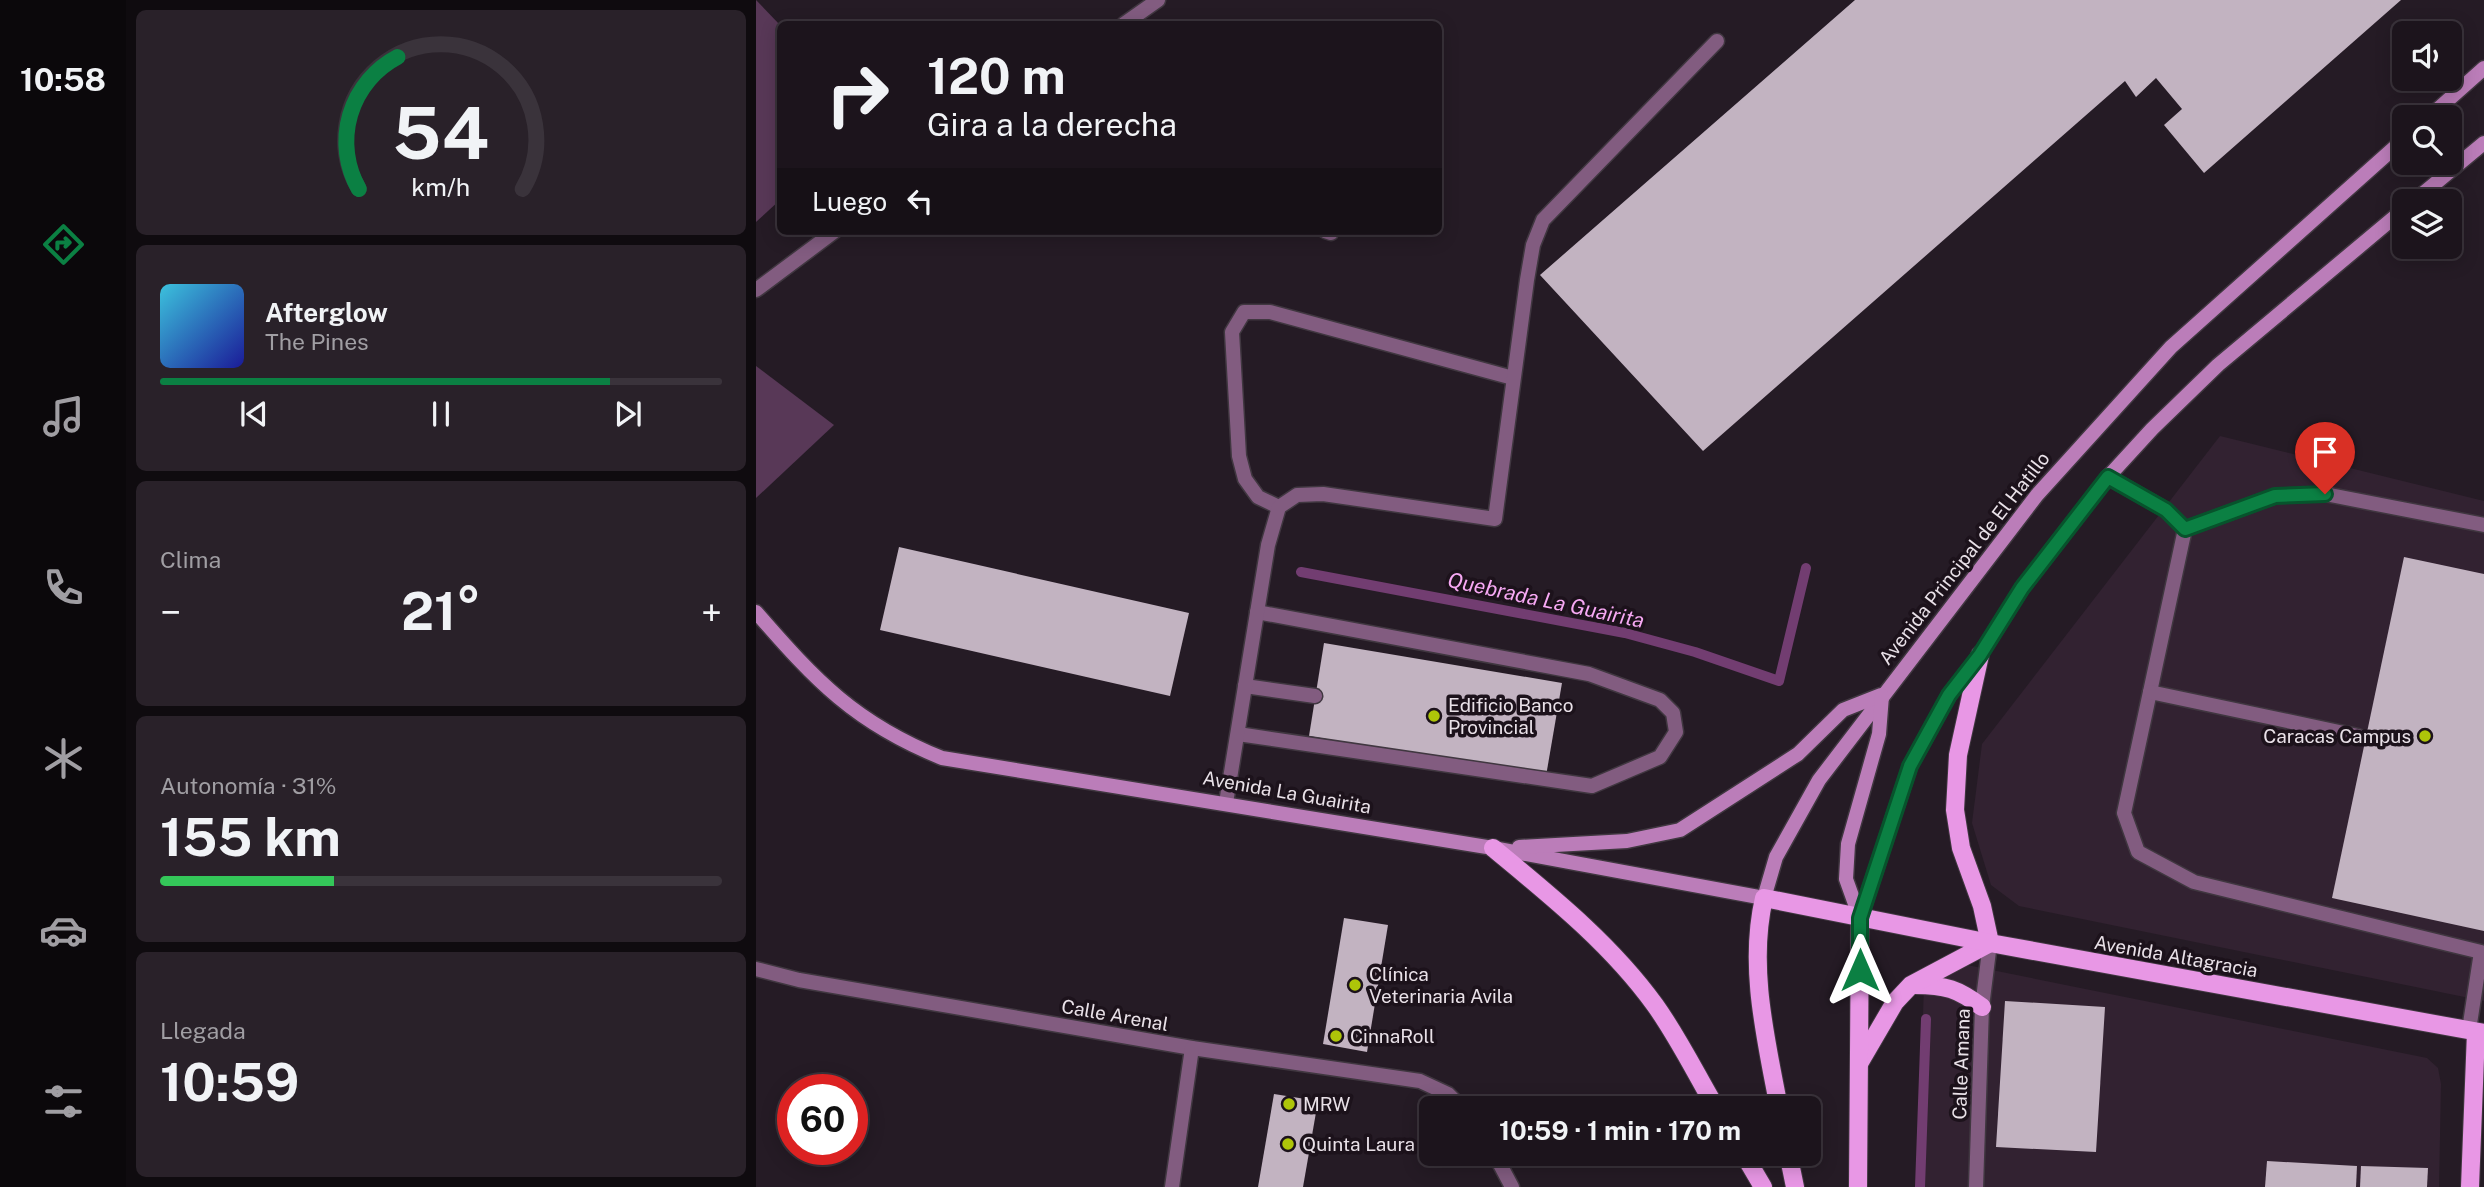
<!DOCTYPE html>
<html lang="es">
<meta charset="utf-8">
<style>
body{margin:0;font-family:"Public Sans",sans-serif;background:#292129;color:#f1f3f6;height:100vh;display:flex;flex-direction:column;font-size:26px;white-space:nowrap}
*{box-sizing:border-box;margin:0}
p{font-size:23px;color:#a09ea3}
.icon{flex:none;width:38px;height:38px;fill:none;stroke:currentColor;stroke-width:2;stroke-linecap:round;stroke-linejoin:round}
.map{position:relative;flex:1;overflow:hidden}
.side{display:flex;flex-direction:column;gap:10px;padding:10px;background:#0f0b0f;width:630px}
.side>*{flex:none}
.top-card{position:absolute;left:21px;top:21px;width:665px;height:214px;border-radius:10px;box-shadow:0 4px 18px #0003,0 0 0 2px #3a333b;background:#1c141c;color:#f1f3f6;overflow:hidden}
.buttons{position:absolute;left:1636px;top:21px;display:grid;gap:14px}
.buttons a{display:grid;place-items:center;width:70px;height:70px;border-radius:10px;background:#1c141c;box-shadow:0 4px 18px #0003,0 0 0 2px #3a333b;font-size:35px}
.speed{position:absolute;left:21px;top:1074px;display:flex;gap:14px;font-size:35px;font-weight:700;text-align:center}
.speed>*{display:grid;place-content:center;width:91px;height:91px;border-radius:50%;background:#1c141c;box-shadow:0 4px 18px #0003,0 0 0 2px #3a333b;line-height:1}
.speed .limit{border:10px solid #d22;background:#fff;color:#111}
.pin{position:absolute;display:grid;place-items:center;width:60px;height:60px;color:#fff;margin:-72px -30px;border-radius:50% 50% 50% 0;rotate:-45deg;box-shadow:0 0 7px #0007}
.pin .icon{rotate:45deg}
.me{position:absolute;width:77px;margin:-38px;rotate:0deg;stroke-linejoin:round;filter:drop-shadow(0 0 5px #0008)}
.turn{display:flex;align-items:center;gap:24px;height:147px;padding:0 35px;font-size:32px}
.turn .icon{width:91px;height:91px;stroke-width:2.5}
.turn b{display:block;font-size:49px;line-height:60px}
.then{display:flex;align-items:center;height:66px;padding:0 35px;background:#0003;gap:14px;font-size:26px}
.big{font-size:52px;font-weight:700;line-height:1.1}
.side .tile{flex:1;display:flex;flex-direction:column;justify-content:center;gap:10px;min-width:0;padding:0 24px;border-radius:10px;background:#292129}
.side .dial{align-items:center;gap:0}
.dial svg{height:182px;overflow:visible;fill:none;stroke:#3a333b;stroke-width:7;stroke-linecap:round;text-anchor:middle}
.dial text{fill:#f1f3f6;stroke:none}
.song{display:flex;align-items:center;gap:21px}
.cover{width:84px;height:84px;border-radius:10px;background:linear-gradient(135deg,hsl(190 70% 55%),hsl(240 70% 35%))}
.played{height:7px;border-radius:4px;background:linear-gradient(90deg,#0b8043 80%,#3a333b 80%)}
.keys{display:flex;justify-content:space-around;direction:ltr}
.heat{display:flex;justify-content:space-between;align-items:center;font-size:38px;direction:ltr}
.charge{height:10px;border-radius:5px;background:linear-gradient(90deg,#34c759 31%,#3a333b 0)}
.trip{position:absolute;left:663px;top:1096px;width:402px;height:70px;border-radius:10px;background:#1c141c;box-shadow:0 4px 18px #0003,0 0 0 2px #3a333b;font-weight:700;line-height:70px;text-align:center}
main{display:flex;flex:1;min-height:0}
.dock{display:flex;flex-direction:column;width:126px;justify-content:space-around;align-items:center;background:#0b080b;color:#a09ea3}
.dock .icon{width:49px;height:49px}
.dock .selected{color:#0b8043}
.dock b{font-size:32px;color:#f1f3f6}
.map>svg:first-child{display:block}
.built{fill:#322231}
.green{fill:#583857}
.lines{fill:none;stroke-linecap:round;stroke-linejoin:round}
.stream{stroke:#723d71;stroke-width:10}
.building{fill:#c2b3c1}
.lane-casing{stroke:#403740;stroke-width:17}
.street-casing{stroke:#403740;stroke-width:17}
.secondary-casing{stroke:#403740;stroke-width:17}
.primary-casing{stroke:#403740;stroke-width:20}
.lane{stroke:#825c80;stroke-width:14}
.street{stroke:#825c80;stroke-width:14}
.secondary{stroke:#bb7db9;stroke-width:14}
.primary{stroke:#e897e5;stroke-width:18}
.route-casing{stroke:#07532c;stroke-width:18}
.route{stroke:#0b8043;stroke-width:12}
.poi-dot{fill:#aec509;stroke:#1c121b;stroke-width:2.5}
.labels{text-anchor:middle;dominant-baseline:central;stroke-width:7;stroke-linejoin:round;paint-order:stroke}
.street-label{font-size:19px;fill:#e9e1e8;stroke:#1c121b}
.poi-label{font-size:19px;fill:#e9e1e8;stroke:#1c121b;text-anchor:start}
.water-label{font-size:21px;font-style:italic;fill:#f7a9f4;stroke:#1c121b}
</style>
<main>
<nav class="dock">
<b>10:58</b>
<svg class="icon selected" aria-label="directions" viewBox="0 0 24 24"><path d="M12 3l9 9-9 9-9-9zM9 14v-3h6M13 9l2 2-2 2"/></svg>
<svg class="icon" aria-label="music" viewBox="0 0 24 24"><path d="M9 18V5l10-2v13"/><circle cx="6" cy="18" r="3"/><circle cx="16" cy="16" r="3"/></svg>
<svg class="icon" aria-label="phone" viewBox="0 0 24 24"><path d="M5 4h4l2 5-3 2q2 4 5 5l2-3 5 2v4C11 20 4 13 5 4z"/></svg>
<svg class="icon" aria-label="climate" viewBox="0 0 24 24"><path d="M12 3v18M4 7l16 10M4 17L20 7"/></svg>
<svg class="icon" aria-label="car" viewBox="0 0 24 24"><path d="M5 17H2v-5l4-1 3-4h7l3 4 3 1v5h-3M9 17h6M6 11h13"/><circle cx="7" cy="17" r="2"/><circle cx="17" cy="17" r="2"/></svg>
<svg class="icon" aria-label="filters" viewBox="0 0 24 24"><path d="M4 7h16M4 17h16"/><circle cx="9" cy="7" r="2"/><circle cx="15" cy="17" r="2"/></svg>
</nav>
<section class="side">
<div class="tile dial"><svg viewBox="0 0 100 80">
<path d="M14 69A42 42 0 1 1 86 69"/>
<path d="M14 69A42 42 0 0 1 31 11" stroke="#0b8043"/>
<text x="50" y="56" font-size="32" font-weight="700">54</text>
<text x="50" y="72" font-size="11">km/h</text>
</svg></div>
<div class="tile">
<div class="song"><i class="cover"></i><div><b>Afterglow</b><p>The Pines</p></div></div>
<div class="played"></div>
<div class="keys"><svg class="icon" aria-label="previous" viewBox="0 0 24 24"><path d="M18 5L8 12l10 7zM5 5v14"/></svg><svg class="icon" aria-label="pause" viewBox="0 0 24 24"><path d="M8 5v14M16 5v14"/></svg><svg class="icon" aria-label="next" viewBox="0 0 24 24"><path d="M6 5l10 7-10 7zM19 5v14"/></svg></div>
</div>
<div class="tile"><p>Clima</p>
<div class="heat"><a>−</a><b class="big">21°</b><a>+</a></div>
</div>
<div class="tile"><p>Autonomía · 31%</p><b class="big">155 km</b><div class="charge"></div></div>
<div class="tile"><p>Llegada</p><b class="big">10:59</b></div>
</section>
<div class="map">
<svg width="1728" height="1187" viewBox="0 0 1728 1187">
<rect width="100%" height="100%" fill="#251b25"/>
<g class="built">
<polygon points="1464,436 1728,501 1728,1001 1263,906 1235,885 1216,823 1226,744"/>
<polygon points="1206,964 1671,1058 1682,1068 1685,1084 1683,1187 1161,1187 1168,986"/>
</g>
<g class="green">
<polygon points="0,0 24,25 24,200 0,222"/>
<polygon points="0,366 78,425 0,498"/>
</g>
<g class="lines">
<g class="stream">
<polyline points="545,572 869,633 939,652 1023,681 1050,568"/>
<polyline points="1164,1187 1170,1019"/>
</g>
</g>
<g class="building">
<polygon points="1099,0 1645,0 1448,173 1408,125 1426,109 1400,78 1380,97 1369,81 947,451 784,275"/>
<polygon points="143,547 433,613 414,696 124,630"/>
<polygon points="1648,557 1728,574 1728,931 1576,898"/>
<polygon points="568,643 806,683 790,776 553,736"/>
<polygon points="588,918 632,925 611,1052 567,1044"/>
<polygon points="1249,1001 1349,1007 1340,1152 1240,1147"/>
<polygon points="518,1094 562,1101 547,1187 502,1187"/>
<polygon points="1511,1161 1601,1166 1600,1187 1509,1187"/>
<polygon points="1605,1166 1672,1168 1671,1187 1604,1187"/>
</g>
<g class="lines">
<g class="lane-casing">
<g id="lane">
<polyline points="569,231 575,233"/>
<polyline points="1352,477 1410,510 1429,529 1368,813 1382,852 1438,882 1725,952 1713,1030"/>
<polyline points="523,507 502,497 489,479 483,456 476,332 488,312 514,312 757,378"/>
<polyline points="1429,529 1519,496 1569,494 1728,525"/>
<polyline points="489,686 559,696"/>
<polyline points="1394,692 1602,736"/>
<polyline points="482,734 836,786 904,757 920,732 917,713 904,700 833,674 501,612"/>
<polyline points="470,803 512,545 523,507 541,495 567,494 739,519 771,280 777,245 787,220 961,41"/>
</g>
</g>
<g class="street-casing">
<g id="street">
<polyline points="368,24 402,0"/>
<polyline points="0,290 79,231"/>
<polyline points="0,969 43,980 436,1048 664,1081 692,1094 706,1108"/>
<polyline points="738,1153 756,1187"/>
<polyline points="416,1187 436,1048"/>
<polyline points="1220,1187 1226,1007 1234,943"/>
</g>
</g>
<g class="secondary-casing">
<g id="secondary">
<polyline points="1673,117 1728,68"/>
<polyline points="1658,201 1728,143"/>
<path d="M0,612C60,681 99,723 186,758L737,848L1008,898L1020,857L1063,780L1281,495L1415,347L1648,139"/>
<polyline points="763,847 871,841 924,830 1042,754 1087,710 1125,695"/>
<polyline points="1104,918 1154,766 1193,695 1224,655 1266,588 1352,477 1396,429 1462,365 1648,209"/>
<polyline points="1104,918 1090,879 1092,844 1123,734 1126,696"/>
</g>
</g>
<g class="primary-casing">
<g id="primary">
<polyline points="1224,655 1202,755 1199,810 1205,848 1226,906 1234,943"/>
<path d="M737,848C795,896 855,944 899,1005C922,1037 940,1074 960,1108"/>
<path d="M1159,985C1190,985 1202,989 1226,1007"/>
<polyline points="1104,1062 1139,1002 1155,985 1234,943"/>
<path d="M1023,1108C1010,1039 992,967 1008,898L1234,943L1728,1033"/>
<polyline points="987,1153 1007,1187"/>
<polyline points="1032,1153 1039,1187"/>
<polyline points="1102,1187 1104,918"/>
<polyline points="1714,1187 1720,1032"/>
</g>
</g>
<use href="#lane" class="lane"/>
<use href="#street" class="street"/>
<use href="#secondary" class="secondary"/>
<use href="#primary" class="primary"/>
</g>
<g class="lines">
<g class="route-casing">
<polyline id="route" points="1104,970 1104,918 1154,766 1193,695 1224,655 1266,588 1352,477 1410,510 1429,529 1519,496 1569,494"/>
</g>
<use href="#route" class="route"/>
</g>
<g class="poi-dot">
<circle cx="678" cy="716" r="7"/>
<circle cx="1669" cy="736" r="7"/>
<circle cx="599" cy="985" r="7"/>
<circle cx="580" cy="1036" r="7"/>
<circle cx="533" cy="1104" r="7"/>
<circle cx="532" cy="1144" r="7"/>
</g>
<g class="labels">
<g class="street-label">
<text transform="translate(1208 558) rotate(-52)">Avenida Principal de El Hatillo</text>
<text transform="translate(531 792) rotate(10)">Avenida La Guairita</text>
<text transform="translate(1420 956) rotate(10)">Avenida Altagracia</text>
<text transform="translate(359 1015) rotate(10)">Calle Arenal</text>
<text transform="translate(1205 1064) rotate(-88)">Calle Amana</text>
</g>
<g class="poi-label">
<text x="692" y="705">Edificio Banco<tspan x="692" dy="22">Provincial</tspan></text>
<text x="1655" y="736" text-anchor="end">Caracas Campus</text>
<text x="613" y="974">Clínica<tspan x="613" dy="22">Veterinaria Avila</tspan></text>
<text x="594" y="1036">CinnaRoll</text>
<text x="547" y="1104">MRW</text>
<text x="546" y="1144">Quinta Laura</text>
</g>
<g class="water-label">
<text transform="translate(790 600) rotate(12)">Quebrada La Guairita</text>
</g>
</g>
</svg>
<div class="buttons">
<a><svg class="icon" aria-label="sound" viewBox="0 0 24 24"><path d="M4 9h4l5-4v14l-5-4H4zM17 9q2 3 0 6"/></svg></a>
<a><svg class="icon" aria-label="search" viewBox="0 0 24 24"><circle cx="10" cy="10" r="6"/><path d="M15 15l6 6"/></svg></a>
<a><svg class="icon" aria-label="layers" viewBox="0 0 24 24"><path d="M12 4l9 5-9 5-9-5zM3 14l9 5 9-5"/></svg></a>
</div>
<div class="speed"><div class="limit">60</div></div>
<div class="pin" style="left:1569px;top:494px;background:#d93025"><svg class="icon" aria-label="arrive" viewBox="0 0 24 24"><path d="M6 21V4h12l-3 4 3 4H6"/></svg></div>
<svg class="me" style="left:1104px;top:970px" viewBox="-20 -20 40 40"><path d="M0-17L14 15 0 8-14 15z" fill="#0b8043" stroke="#fff" stroke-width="4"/></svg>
<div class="trip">10:59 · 1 min · 170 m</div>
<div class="top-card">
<div class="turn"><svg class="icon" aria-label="right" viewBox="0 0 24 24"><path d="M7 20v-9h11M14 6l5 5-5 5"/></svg><div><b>120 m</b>Gira a la derecha</div></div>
<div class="then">Luego<svg class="icon" aria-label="left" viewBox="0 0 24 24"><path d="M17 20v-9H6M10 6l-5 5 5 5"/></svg></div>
</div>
</div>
</main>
